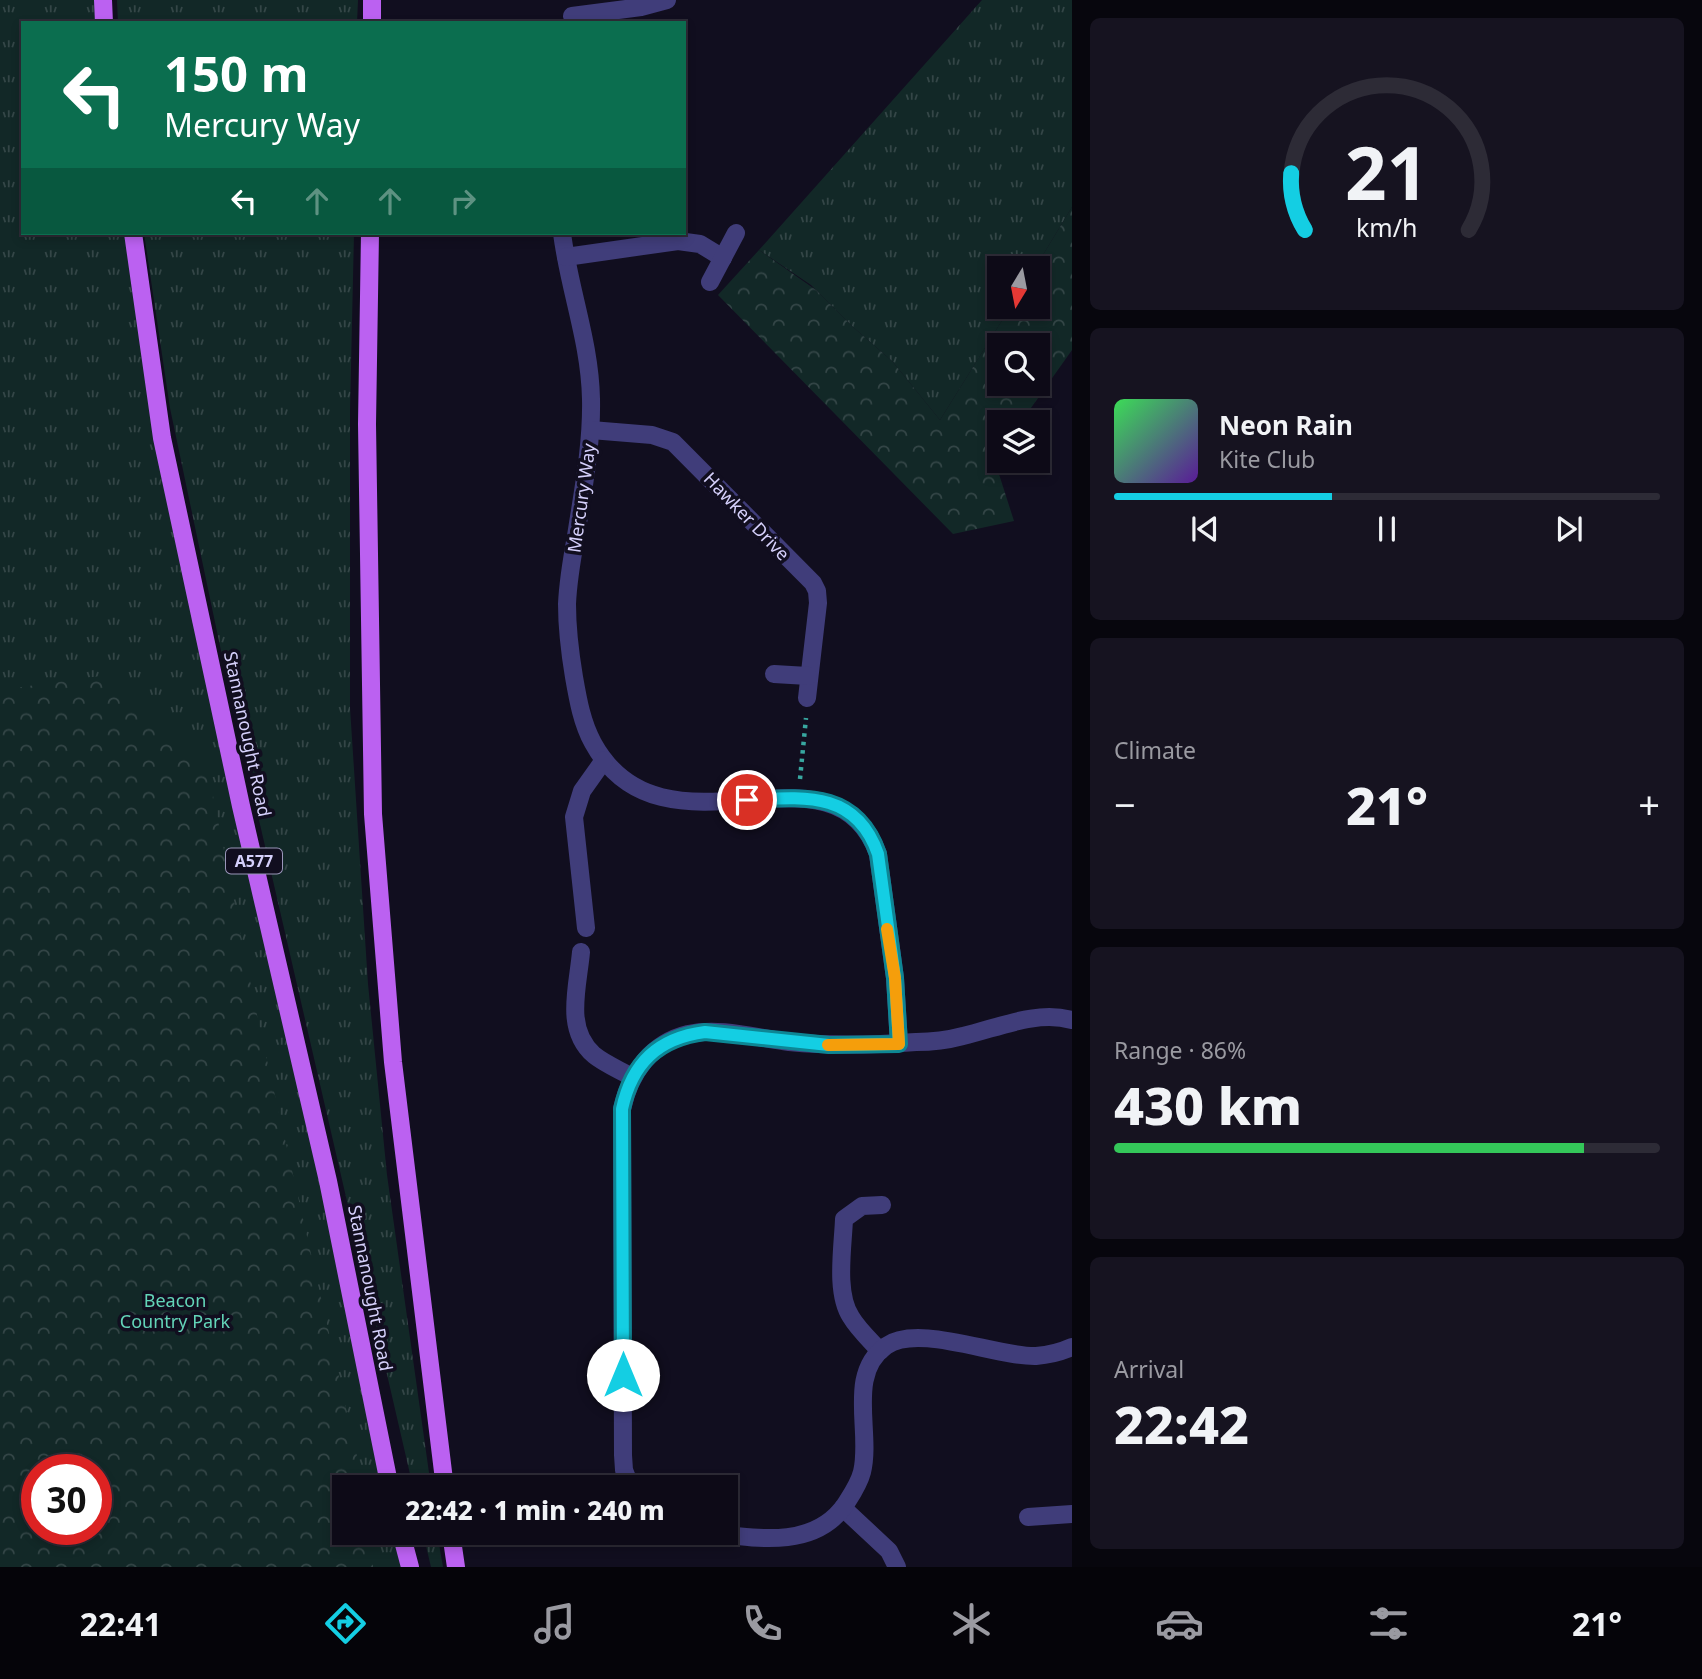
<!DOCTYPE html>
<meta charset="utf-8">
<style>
body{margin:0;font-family:"Noto Sans",sans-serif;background:#161320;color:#f1f3f6;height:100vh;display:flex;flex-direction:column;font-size:26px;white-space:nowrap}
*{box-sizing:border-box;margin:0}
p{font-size:23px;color:#9a9aa1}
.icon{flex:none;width:38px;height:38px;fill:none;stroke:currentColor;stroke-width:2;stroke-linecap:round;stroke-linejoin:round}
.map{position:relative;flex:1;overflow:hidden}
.panel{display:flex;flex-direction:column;gap:18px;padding:18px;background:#07060d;width:630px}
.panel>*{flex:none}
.hud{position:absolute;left:21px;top:21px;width:665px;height:214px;border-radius:0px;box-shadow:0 4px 10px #0003,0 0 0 2px #2d2b36;background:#0b6e4f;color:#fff;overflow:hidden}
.needle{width:46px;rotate:190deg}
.buttons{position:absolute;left:987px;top:256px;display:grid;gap:14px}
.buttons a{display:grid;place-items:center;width:63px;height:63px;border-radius:0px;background:#0d0a17;box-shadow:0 4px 10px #0003,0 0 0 2px #2d2b36;font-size:35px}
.speed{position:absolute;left:21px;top:1454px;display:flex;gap:14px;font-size:35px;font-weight:700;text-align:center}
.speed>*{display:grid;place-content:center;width:91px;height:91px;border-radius:50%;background:#0d0a17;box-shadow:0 4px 10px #0003,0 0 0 2px #2d2b36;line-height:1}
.speed .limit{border:10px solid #d22;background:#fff;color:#111}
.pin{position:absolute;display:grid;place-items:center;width:60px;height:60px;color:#fff;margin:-30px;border:4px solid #fff;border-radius:50%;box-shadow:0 2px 7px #0007}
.me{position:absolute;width:77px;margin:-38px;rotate:0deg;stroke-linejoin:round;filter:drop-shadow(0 0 5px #0008)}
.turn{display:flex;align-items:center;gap:24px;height:147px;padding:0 28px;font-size:32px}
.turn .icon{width:91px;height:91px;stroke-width:2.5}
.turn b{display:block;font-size:49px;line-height:60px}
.lanes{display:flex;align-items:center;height:66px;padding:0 28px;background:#0003;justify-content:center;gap:35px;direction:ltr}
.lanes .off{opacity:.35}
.big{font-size:52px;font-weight:800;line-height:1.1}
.panel .widget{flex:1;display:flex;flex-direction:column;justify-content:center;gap:10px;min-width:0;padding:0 24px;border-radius:10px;background:#161320}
.panel .dial{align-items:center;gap:0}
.dial svg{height:182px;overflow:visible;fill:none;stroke:#2d2b36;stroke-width:7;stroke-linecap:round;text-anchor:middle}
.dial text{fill:#f1f3f6;stroke:none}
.song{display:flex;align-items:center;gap:21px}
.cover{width:84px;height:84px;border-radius:10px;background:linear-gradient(135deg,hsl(130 70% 55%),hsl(270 70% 35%))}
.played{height:7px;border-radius:4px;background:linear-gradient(90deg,#14cee3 40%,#2d2b36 40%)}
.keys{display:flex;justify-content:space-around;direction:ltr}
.heat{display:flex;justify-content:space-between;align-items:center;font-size:38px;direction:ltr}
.charge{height:10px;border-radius:5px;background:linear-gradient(90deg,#34c759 86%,#2d2b36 0)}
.trip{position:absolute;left:332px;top:1475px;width:406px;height:70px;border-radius:0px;background:#0d0a17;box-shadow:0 4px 10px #0003,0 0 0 2px #2d2b36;font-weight:800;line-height:70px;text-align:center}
.menu{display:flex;height:112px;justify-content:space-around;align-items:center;background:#050409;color:#9a9aa1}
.menu .icon{width:49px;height:49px}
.menu .current{color:#14cee3}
.menu b{font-size:32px;color:#f1f3f6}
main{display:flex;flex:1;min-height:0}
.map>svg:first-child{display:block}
.grass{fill:url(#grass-tufts);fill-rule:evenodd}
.forest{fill:url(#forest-crowns);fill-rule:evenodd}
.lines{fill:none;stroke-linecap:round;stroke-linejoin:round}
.path{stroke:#38a7a0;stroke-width:4.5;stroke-dasharray:3.5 5;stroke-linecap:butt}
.minor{stroke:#403d7a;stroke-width:18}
.major{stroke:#bb61f1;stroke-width:18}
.route-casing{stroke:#0d8694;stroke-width:18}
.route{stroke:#14cee3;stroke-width:12}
.slow{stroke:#f59e0b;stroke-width:12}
.labels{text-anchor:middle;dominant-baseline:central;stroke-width:7;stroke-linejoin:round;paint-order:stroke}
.shield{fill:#110e1f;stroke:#9a96b9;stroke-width:2}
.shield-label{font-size:16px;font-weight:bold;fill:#d5d0fb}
.street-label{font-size:18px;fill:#d5d0fb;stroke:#110e1f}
.park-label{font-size:18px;fill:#63d4b8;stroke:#110e1f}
</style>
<main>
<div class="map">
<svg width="1072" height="1567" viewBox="0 0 1072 1567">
<defs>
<pattern id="grass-tufts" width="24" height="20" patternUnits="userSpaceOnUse" patternTransform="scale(1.75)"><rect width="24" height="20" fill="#122827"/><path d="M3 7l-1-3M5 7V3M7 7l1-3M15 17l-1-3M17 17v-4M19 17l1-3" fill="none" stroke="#344647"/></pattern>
<pattern id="forest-crowns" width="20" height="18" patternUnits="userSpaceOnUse" patternTransform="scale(1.75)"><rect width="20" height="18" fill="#122827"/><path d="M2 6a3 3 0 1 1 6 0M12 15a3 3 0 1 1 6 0" fill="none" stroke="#344647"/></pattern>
</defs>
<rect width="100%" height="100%" fill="#110e1f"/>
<g class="grass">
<path d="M0,0H103L104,23H23V233H133L162,438L390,1487L345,1488V1533H401L410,1567H0ZM37,1470H96V1530H37Z"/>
<polygon points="117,0 358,0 357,23 118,23"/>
<polygon points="982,0 1072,0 1072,207 1035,268 999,268 999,306 1011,306 940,420 892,361 853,327 811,285 759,250"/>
<polygon points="144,233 354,233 350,411 350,708 368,984 387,1175 431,1487 413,1487 232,703 170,408"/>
<polygon points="423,1533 437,1533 443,1567 431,1567"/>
</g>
<g class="forest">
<path d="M1072,207V350L1021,422H999L997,468L1014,521L953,534L718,295L759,250L816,290L853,327L892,361L940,420L1011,306H1038V268H1035ZM999,345H1038V383H999Z"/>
<path d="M108,675L206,761L259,1025L364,1487L345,1488V1533H373V1567H5L1,1552L0,690ZM37,1470H96V1530H37Z"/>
</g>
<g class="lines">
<polyline class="path" points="800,779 806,718"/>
<g class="minor">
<polyline points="572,16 641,7 667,0"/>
<path d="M562,233C569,289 590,342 591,399C592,445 583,490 576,536C572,558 568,581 567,604C567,628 570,653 574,677C578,700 582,723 593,743C663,871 834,730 878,854L895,978L899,1043"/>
<polyline points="566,257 678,241 700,244 723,258"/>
<polyline points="710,282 736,233"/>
<polyline points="591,430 652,435 673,442 813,583 817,591 818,603 807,698"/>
<polyline points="774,674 808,676"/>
<polyline points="586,928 574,817 582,791 604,760"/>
<path d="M581,952C578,987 564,1029 594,1055C605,1064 620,1070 632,1077"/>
<path d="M880,1351C870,1340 858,1329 851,1317C835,1293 843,1247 844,1219L862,1206L882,1205"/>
<path d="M631,1488L624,1470L623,1455L622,1109C630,1073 651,1043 688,1034C721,1027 756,1038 789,1042C831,1046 873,1045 916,1042C932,1042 948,1040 963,1036C998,1028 1036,1010 1072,1020"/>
<polyline points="843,1508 889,1551 897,1567"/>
<polyline points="1028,1517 1072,1514"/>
<path d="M713,1533C759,1539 815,1548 845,1505C852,1494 859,1484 862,1472C872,1432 846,1374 886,1346C918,1323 996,1357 1036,1356C1049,1355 1061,1352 1072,1347"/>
</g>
<g class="major">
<polyline points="103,0 104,23"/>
<polyline points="372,23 372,0"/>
<polyline points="133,233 162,438 241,806 328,1181 390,1488"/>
<polyline points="370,233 367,424 373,814 393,1062 445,1488"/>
<polyline points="401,1533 410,1567"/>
<polyline points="451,1533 456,1567"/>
</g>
</g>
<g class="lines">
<g class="route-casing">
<path id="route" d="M623,1375L622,1109C632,1063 658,1038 705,1032L829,1045L899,1044L895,978L878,854C856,790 803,797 747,800"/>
</g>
<use href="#route" class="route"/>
<polyline class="slow" points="828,1045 899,1044 895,978 887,929"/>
</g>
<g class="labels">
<rect class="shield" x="226" y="848.5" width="56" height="25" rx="5"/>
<g class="shield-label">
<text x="254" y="861">A577</text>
</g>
<g class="street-label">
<text transform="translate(581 498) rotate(-82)">Mercury Way</text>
<text transform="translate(747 516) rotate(46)">Hawker Drive</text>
<text transform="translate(248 734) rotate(78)">Stannanought Road</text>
<text transform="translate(371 1288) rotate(79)">Stannanought Road</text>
</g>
<g class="park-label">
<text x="175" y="1300">Beacon<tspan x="175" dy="21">Country Park</tspan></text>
</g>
</g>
</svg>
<div class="buttons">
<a><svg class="needle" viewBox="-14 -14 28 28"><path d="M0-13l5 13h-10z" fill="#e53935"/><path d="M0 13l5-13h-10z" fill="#9a9aa1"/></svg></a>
<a><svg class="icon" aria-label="search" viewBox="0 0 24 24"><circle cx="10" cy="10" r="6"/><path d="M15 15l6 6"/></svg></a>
<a><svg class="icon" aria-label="layers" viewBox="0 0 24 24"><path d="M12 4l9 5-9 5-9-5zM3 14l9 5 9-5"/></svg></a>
</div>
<div class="speed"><div class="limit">30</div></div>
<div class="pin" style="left:747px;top:800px;background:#d93025"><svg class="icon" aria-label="arrive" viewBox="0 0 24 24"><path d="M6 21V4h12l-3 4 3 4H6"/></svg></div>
<svg class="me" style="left:623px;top:1375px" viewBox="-20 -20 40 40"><circle r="19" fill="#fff"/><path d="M0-13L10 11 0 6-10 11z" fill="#14cee3"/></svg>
<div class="trip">22:42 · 1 min · 240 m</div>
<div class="hud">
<div class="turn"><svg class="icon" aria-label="left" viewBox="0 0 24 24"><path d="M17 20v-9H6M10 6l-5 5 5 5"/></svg><div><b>150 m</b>Mercury Way</div></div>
<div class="lanes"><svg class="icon" aria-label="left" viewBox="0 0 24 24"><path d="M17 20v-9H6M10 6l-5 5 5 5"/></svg><svg class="icon off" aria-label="ahead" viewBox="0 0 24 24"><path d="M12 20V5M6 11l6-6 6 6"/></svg><svg class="icon off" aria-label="ahead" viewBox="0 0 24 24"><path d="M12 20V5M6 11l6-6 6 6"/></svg><svg class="icon off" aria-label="right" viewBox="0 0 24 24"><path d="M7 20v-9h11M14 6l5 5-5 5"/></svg></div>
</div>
</div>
<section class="panel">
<div class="widget dial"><svg viewBox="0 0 100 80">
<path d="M14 69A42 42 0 1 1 86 69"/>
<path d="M14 69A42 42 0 0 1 8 44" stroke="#14cee3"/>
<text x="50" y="56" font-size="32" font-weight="700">21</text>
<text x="50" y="72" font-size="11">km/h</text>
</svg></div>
<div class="widget">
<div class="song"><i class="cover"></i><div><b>Neon Rain</b><p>Kite Club</p></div></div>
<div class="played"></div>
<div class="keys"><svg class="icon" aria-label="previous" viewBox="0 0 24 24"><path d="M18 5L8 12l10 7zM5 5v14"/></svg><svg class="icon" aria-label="pause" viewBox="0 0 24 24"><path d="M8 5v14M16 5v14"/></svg><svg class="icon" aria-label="next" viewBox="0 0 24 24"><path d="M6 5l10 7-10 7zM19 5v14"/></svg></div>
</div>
<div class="widget"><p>Climate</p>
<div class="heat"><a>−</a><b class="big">21°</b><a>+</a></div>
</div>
<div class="widget"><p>Range · 86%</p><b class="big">430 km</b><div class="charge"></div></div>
<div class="widget"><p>Arrival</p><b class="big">22:42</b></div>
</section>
</main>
<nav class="menu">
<b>22:41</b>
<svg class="icon current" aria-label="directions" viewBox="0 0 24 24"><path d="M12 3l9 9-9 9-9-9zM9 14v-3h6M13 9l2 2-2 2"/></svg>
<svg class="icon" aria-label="music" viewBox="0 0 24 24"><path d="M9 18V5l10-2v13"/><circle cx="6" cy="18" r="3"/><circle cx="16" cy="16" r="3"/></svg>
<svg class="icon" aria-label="phone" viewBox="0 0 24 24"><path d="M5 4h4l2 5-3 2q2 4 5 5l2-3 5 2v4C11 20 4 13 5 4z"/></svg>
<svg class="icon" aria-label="climate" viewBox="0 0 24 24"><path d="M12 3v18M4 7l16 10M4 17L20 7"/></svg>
<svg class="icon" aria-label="car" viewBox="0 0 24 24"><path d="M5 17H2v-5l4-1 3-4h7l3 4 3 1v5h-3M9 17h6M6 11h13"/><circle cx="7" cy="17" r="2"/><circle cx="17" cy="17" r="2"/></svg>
<svg class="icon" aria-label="filters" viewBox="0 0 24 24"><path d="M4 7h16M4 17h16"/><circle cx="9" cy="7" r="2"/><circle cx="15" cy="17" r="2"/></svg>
<b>21°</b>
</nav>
